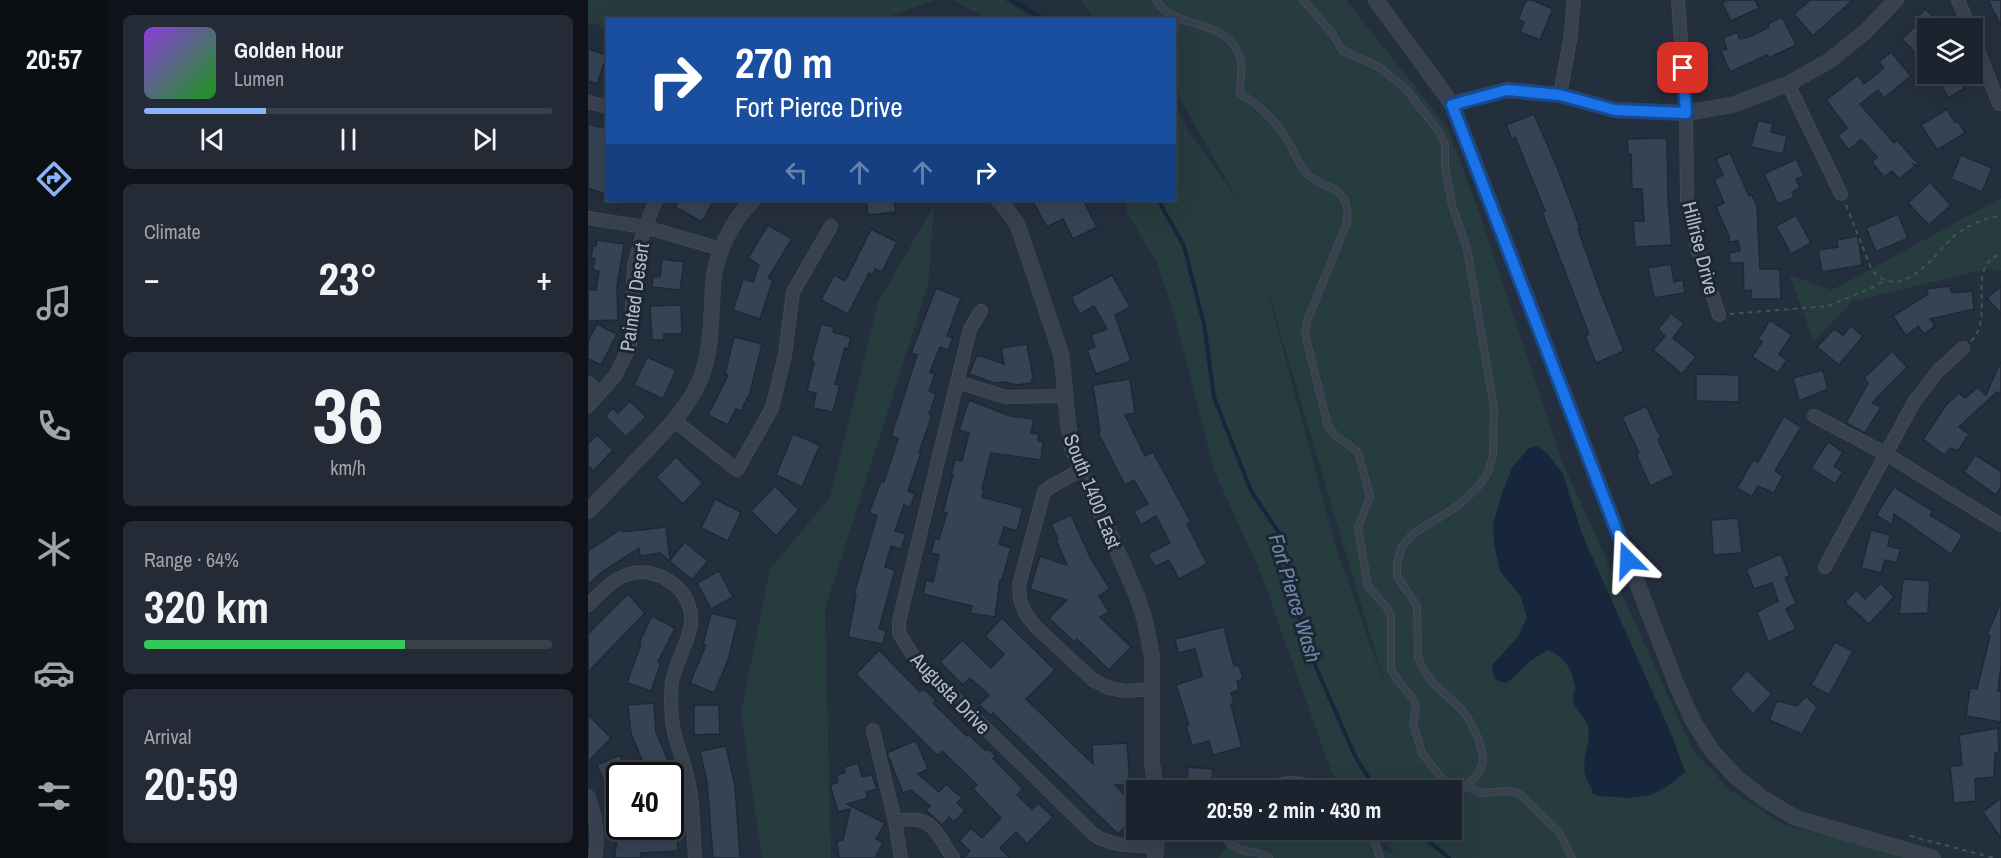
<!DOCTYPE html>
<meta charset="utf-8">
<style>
body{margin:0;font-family:"Archivo Narrow",sans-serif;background:#242b36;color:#f1f3f6;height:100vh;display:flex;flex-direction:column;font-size:22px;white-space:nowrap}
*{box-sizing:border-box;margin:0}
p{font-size:20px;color:#a0a4aa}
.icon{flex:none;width:33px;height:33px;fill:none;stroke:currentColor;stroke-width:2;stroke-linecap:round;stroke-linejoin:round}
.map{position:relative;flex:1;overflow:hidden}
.sheet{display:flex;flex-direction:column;gap:15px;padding:15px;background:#0f1319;width:480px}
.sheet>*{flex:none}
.top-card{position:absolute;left:18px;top:18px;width:570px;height:183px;border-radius:0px;box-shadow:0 6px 24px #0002,0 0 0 2px #39404a;background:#1a4fa0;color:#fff;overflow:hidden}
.fabs{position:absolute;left:1329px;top:18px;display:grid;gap:12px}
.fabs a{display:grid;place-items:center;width:66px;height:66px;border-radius:0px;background:#1b232e;box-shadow:0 6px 24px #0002,0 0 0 2px #39404a;font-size:30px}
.speed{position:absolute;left:18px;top:762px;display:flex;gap:12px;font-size:30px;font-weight:700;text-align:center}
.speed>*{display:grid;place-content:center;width:78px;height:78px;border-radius:50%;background:#1b232e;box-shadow:0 6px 24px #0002,0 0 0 2px #39404a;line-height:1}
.speed .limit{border:3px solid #111;border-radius:9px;background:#fff;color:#111}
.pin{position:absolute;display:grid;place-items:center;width:51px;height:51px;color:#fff;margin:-26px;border-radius:12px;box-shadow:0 3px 9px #0006}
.me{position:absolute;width:66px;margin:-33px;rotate:339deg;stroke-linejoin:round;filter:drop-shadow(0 0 4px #0008)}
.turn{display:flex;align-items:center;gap:21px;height:126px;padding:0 30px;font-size:27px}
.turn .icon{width:78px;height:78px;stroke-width:2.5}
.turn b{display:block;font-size:42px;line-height:51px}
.lanes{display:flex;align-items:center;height:57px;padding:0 30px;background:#0003;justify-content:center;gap:30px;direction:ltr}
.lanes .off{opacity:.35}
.big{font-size:45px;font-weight:700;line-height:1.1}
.sheet .card{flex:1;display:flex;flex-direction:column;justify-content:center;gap:9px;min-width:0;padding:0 21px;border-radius:9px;background:#242b36}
.sheet .dial{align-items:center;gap:0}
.dial b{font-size:78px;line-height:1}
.song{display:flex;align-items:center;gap:18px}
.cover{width:72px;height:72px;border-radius:9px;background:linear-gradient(135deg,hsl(270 70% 55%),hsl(120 70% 35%))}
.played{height:6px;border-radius:3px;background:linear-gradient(90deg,#8ab4f8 30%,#39404a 30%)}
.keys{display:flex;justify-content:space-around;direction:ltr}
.heat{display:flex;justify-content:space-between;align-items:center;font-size:33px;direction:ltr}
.charge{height:9px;border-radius:4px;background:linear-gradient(90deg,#34c759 64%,#39404a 0)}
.trip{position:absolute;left:538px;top:780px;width:336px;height:60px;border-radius:0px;background:#1b232e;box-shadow:0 6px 24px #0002,0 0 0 2px #39404a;font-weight:700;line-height:60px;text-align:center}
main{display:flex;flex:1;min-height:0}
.dock{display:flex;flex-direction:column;width:108px;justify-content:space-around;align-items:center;background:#0b0e12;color:#a0a4aa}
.dock .icon{width:42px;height:42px}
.dock .on{color:#8ab4f8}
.dock b{font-size:27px;color:#f1f3f6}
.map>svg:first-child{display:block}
.green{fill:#263c3f;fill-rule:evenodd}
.water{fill:#17263c}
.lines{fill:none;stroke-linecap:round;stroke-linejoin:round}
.stream{stroke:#17263c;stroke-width:4}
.building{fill:#364354;stroke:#1f2835;stroke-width:1.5}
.service-casing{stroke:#414a57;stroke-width:8}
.minor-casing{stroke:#414a57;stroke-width:14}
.tertiary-casing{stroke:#414a57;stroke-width:16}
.path{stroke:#3f5557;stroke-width:2;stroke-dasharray:4.5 4.5;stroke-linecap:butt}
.service{stroke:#38414e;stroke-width:6}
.minor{stroke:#38414e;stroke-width:12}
.tertiary{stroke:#38414e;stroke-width:15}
.route-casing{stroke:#114b97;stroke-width:15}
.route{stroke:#1a73e8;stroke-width:10}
.labels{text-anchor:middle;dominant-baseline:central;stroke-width:6;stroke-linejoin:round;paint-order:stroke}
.street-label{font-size:20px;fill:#b4bcc9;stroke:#1d2633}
.water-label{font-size:21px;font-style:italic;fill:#6d86a8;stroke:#1d2633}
</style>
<main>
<nav class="dock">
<b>20:57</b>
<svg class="icon on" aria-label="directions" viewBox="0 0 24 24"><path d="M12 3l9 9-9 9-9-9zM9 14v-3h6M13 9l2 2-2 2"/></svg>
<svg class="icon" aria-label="music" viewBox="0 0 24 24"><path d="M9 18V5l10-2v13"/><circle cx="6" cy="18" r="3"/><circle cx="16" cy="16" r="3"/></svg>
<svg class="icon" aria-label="phone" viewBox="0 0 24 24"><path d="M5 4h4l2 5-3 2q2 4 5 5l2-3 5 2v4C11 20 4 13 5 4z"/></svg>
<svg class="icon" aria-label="climate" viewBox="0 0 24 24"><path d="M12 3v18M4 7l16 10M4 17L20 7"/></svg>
<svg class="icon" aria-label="car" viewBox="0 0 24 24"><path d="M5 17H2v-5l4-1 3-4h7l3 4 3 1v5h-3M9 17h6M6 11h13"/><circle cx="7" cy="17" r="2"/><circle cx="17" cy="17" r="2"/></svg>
<svg class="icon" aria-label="filters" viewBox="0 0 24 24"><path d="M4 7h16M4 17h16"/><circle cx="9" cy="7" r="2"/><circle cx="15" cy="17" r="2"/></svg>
</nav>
<section class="sheet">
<div class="card">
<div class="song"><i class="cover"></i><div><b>Golden Hour</b><p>Lumen</p></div></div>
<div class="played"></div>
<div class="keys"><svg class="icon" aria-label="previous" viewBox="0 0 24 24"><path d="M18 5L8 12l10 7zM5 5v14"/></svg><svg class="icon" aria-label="pause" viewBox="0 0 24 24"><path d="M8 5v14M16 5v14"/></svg><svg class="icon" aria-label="next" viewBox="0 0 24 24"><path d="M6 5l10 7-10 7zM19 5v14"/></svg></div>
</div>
<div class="card"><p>Climate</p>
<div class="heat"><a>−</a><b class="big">23°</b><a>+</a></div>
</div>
<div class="card dial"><b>36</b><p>km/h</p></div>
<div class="card"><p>Range · 64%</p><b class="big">320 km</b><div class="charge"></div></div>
<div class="card"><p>Arrival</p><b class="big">20:59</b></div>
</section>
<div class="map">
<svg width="1413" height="858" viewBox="0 0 1413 858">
<rect width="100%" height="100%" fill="#242f3e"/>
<g class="green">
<polygon points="0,0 347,0 294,19 20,20 19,27 0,23"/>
<polygon points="364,0 416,0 448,19 401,19"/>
<path d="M493,0H758L859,127L892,215L974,461L1104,749L1141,789L1196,825L1332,858H630L650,830H767L779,839L805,854L792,830H864V790H759L744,774L672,571L627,473L584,307L569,263L538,211L539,200H586L587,103L599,129L650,200L587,90L586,20L506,19ZM676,278L800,695L747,544Z"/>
<polygon points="1413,198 1413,271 1399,269 1265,301 1226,341 1201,275 1244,290"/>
<polygon points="346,206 340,285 237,609 243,858 174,858 153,713 182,569 242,497 290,302"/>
</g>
<path class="water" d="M949,446L960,454L975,474L994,534L1085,738L1097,772L1080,786L1063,795L1040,798L1011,796L1005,794C1004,787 1000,783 998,777C992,761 1004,743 1000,726C998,716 985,709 985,698C984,694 988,690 987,685C984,669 976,656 960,650L942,661L924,679L917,683L908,680L904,672L905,664L929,638L939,618L933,597L912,571L906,544L905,524L913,496L924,468L941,448Z"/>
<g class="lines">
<g class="stream">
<polyline points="423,0 457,20"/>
<polyline points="570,200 596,246 616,324 626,397 663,491 693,536 717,642 767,756 788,790"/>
<polyline points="827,830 861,858"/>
</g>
</g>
<g class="building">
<polygon points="938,0 944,0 965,9 952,40 932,32 936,22 930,19"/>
<polygon points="1140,0 1167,0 1171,8 1143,21 1134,3"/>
<polygon points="1222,0 1265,0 1225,36 1206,14"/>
<polygon points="1400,0 1413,0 1413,26"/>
<polygon points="1337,9 1357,28 1340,28 1340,44 1330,55 1314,39 1330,23 1327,20"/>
<polygon points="1194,17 1208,45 1181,58 1179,55 1142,72 1133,51 1139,49 1135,38 1149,32 1152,39 1161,37 1181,27 1180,24"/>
<polygon points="0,49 19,55 9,84 0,81"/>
<polygon points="1303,52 1323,76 1296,98 1290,90 1272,104 1306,143 1309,140 1332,166 1325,164 1327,166 1311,179 1304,171 1296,177 1284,162 1289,157 1273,139 1261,150 1250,136 1259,128 1238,100 1270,75 1276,84 1296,68 1291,62"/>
<polygon points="1348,74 1368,74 1376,89 1360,98"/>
<polygon points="1359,109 1367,123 1370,121 1377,133 1349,150 1333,125"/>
<polygon points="946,114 969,167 992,228 990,229 1012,291 1036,351 1008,363 997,336 1001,334 954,212 957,211 927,137 924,139 918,125"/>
<polygon points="1170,120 1185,124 1183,132 1199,136 1195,154 1163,147"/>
<polygon points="0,124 20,129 20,195 0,188"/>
<polygon points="1079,138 1080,199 1084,245 1047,247 1045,221 1056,221 1054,189 1044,189 1043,154 1040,154 1039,139"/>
<polygon points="1142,153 1161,196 1164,195 1169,206 1172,269 1192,269 1193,299 1163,299 1163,290 1156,291 1155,263 1142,263 1141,253 1152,251 1150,241 1141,242 1141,236 1128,207 1136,203 1126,179 1135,175 1128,159"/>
<polygon points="1373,155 1404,168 1394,192 1363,179"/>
<polygon points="1208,159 1216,176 1208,179 1212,188 1204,192 1206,197 1190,204 1176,174"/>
<polygon points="1342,182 1363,205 1341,225 1320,203"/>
<polygon points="91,200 126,200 114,222 87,207"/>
<polygon points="278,200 306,200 308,212 280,215"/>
<polygon points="444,200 495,200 509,227 485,239 475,219 459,227"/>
<polygon points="1310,214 1320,238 1288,252 1278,228"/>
<polygon points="1208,215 1223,243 1203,254 1188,226"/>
<polygon points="180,225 204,239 180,278 185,280 172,319 145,310 155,279 165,282 171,265 160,258"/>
<polygon points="283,229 309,242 294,272 287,269 284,275 281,273 260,314 233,300 246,275 257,281"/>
<polygon points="1270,236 1274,265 1234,272 1230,250 1250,247 1249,240"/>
<polygon points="9,240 36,244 29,286 30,320 0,321 0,290 8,290 11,271 5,270 7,259 3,258 5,245 8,246"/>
<polygon points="74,259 96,262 92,290 64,287 65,276 72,277"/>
<polygon points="1083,264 1086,282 1095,280 1097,293 1066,298 1060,268"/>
<polygon points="524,275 542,307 527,315 543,361 508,374 499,350 507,347 503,335 519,329 506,306 492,314 483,297"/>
<polygon points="1361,286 1364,293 1384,291 1386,309 1342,319 1347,326 1336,334 1330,326 1318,336 1305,316 1340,294 1338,289"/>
<polygon points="1413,286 1413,314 1399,298"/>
<polygon points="348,288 373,298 359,336 365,338 360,350 352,347 342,372 347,374 341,391 348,394 341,414 344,415 331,452 333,453 320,491 327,494 322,508 316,505 307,531 318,534 313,549 303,546 297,567 307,570 291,629 298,630 295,644 260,637 268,595 266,594 289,516 281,513 293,481 296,482 310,439 303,436 329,355 323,353"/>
<polygon points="93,305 94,334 76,334 76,340 64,340 62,306"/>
<polygon points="1083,313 1096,324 1085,338 1108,357 1094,374 1065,350 1077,336 1070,329"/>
<polygon points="1182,320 1204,335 1191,354 1199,360 1190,373 1164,357 1174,342 1170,339"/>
<polygon points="9,324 29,334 13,365 0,359 0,341"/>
<polygon points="233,324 246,327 245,332 263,337 260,349 257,348 247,384 252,385 245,412 225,408 228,393 219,391 226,362 223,361"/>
<polygon points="1263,326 1275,336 1251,365 1229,347 1246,329 1255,335"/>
<polygon points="146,337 174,344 162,393 153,411 148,409 140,425 120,415 140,375 137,374"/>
<polygon points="439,344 445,377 443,383 428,385 417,382 407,383 381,374 388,357 393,356 416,364 413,348"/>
<polygon points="1304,351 1319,367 1284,403 1293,407 1277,433 1258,423 1280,383 1276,378"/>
<polygon points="59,357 88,370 75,399 46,385"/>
<polygon points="1413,361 1413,394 1409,392 1371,427 1381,434 1370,451 1363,448 1356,455 1335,439 1358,405 1371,393 1377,398 1390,387 1398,395"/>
<polygon points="1235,370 1240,389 1211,401 1205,378"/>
<polygon points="1108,374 1151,375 1151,402 1108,401"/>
<polygon points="542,379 547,413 537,415 557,456 565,452 603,522 599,524 619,564 591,579 581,560 567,567 560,554 582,543 568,516 553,525 546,511 560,504 546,480 537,485 510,433 512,432 505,385"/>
<polygon points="381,400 422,416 446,419 443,433 451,434 450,441 455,441 453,460 403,453 394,489 396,490 394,497 435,508 429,531 416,527 411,544 423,548 414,580 412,580 407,617 382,613 384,606 335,594 338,580 345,582 351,555 343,553 347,538 351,539 359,513 355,512 365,474 363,474 367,460 374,461 381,433 371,430"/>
<polygon points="42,401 58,417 38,437 17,416 25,408 30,413"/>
<polygon points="1058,406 1073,438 1070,440 1086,475 1062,486 1048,454 1051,453 1034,417"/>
<polygon points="1196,416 1213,427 1187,471 1195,476 1186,493 1170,486 1164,497 1149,488 1165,460 1170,462"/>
<polygon points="205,434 232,445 214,487 188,475"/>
<polygon points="9,435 25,450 5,471 0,466 0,444"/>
<polygon points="1240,442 1255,452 1246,466 1255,472 1247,484 1223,468"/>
<polygon points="1387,455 1413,471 1413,487 1408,495 1376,472"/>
<polygon points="88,457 115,483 95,504 68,477"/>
<polygon points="187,486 211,510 188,536 163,511"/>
<polygon points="1306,487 1345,511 1342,515 1375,535 1363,554 1306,514 1304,525 1288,515"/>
<polygon points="127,499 153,512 140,541 113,528"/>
<polygon points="483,515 502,557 522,589 511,596 521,612 512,617 543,647 521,670 489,639 486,642 461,618 479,600 442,589 452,556 479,565 468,540 470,539 463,524"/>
<polygon points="1150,518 1154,553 1125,555 1123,520"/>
<polygon points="78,527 82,560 97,542 120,561 104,580 72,553 52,556 51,548 14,572 0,585 0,552 3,549 33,529 35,532"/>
<polygon points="1283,530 1302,535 1300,546 1313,549 1308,563 1297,560 1293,573 1273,568"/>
<polygon points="1193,554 1202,576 1197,578 1208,603 1198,609 1208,629 1180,642 1169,612 1190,601 1184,583 1166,589 1158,569"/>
<polygon points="131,571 145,597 123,609 109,583"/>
<polygon points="1315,579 1342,581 1340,613 1311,614"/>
<polygon points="1293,583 1306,597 1281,624 1257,602 1268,590 1277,599"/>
<polygon points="40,594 57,613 0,672 0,634"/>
<polygon points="1413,602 1413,666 1410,691 1413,691 1413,722 1378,716 1382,688 1389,689 1402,636 1399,635"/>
<polygon points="123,613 150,620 140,660 126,693 102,683 118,645 115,645"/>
<polygon points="64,616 87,628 70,662 73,663 63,691 39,683 53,644 51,643"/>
<polygon points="414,618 467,670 438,699 505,764 504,745 539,743 542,785 527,785 549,807 549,815 530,834 405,713 403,716 391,705 401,695 382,678 375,685 352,662 374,640 403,668 416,654 397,636"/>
<polygon points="636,627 646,666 651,665 655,679 649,681 651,690 643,693 646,703 643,705 654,747 625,755 621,741 604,746 598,726 601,725 588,685 614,676 607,649 590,653 587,639"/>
<polygon points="1247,642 1265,651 1241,695 1223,685"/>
<polygon points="291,650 332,692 335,689 348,700 345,703 379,736 381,735 398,751 400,749 408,756 405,758 435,789 429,795 444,809 450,803 465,817 439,844 428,832 412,848 422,858 375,858 382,851 371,841 383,828 394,838 413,818 385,789 389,785 354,751 350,756 268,674"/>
<polygon points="1159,670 1184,694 1165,714 1142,689"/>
<polygon points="1218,696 1229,707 1214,734 1181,720 1189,701 1209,706"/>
<polygon points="66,703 68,732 83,767 61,776 43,734 40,705"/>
<polygon points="106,705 131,705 132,734 106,735"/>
<polygon points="0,715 23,738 0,762"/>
<polygon points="1410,728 1411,752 1407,753 1406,777 1387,779 1388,801 1366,803 1362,766 1374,765 1371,735"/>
<polygon points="328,740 340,769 330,774 351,792 358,784 374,798 369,803 377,810 366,822 361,817 354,825 338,810 342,806 323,790 315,793 299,753"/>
<polygon points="138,746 147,786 152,858 125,858 119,782 112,751"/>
<polygon points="32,755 41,776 32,776 32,820 9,765"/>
<polygon points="270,763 274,777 284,775 289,789 278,792 280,798 259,804 297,823 288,839 295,842 287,858 251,858 249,841 255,840 262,809 250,812 242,785 250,782 248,775 257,773 256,767"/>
<polygon points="600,767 625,769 623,790 598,790"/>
<polygon points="1413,798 1413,838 1395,812"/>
<polygon points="32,826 64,826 70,840 89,832 90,851 53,853 52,858 26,858"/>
</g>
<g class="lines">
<g class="service-casing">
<g id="service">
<path d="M568,0C587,32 640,16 652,58C656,70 651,81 652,94C676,107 691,125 704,148C708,156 712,166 718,173C729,185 747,185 756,199C760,207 760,214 759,222L719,321L717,334L740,426L748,436L770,452L782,496L770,528L780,586L799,608L803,617V669L810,681L826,700L828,710L825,723L834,753L863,790"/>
<polyline points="715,0 744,33 754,50 791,67 818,89 852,133 857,145 857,167 864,205 879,249 906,408 905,455 900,473 889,488 868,507 826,533 814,546 809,563 809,576 829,606 830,657 835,669 845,683 873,709 880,718 890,738 894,752 895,762 890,774 878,786 864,793"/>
<polyline points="878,786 893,793 919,791 932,794 971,832 984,858"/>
<path d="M663,790C688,781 711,773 735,790"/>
<path d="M642,830L639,840C654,857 667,848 681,858"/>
<polyline points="779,830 785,835 798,830"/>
<polyline points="785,835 792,858"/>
</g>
</g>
<g class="minor-casing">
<g id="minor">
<polyline points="1090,0 1098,113 1099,200 1109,248 1131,315"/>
<polyline points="1370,0 1382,28"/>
<polyline points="1384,35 1411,104"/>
<polyline points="1200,84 1253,194"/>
<polyline points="972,95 982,40 986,0"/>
<polyline points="0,102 20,107"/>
<polyline points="0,218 57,227 133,249"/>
<path d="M393,311L382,329L311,621V633L327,659L505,834C523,847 546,845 568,847"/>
<polyline points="369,382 418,397 476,396"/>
<polyline points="0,383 11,394"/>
<polyline points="0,406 27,376 42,346 46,265 57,227 68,200"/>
<polyline points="1226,416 1298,454 1413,525"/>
<polyline points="87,421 149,470 184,408 197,355 205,292 243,226"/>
<polyline points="493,470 462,487 456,492 431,585 432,599 437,613 447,626 505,680 521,688 538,691 564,689"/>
<polyline points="1237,567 1326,402 1350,371 1375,348"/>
<path d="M0,605C19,586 37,566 66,574C77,577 86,583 93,591C118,624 90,649 84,682C82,694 83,706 84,718C85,741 98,763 101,785C106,809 105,834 107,858"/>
<polyline points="285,730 307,821 313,858"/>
<path d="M0,796C8,815 11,838 7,858"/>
<path d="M307,821C345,814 346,830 365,858"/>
</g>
</g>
<g class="tertiary-casing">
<g id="tertiary">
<polyline points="788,0 864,104 1089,686 1105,721 1124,751 1148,777 1176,799 1208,818 1345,858"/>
<polyline points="864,104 919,90 972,95 1027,110 1098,113 1144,105 1200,84 1241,61 1277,32 1308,0"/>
<path d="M410,200L418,208L430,226L473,354C478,385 477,416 484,448L549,596L557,621L564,657V763L568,790"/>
<path d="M0,511C18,493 36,474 54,455C77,431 102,407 114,375C124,346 123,316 125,285C127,254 144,221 165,200"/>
<polyline points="567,858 570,830"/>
</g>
</g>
<g class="path">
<path d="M1258,205L1284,270C1313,303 1344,258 1363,239C1375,227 1396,218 1413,216"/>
<polyline points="1142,314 1240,306 1288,286 1298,279"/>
<path d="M1383,341C1408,318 1376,266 1413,254"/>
<polyline points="1322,836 1406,858"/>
</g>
<use href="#service" class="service"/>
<use href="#minor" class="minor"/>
<use href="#tertiary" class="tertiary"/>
</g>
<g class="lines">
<g class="route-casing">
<polyline id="route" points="1040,560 864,105 919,90 972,95 1027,110 1098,113 1095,68"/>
</g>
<use href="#route" class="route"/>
</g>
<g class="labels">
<g class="street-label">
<text transform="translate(1113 248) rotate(76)">Hillrise Drive</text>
<text transform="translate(46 297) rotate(-82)">Painted Desert</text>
<text transform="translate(505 491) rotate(68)">South 1400 East</text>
<text transform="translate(363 693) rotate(46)">Augusta Drive</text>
</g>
<g class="water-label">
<text transform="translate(707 598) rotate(73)">Fort Pierce Wash</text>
</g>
</g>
</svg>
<div class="fabs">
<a><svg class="icon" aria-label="layers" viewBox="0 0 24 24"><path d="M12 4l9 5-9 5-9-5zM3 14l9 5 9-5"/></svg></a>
</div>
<div class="speed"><div class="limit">40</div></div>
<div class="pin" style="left:1095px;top:68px;background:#d93025"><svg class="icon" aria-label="arrive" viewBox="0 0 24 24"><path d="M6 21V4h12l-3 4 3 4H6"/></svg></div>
<svg class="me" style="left:1040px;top:560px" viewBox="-20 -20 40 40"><path d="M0-17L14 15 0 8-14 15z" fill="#1a73e8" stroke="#fff" stroke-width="4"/></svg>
<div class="trip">20:59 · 2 min · 430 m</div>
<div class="top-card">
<div class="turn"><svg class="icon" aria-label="right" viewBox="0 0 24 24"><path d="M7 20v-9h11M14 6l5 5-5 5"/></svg><div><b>270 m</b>Fort Pierce Drive</div></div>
<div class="lanes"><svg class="icon off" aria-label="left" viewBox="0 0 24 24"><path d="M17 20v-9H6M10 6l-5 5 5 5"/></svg><svg class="icon off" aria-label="ahead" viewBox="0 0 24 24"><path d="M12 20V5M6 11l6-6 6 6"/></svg><svg class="icon off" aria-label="ahead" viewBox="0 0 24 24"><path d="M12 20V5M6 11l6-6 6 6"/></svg><svg class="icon" aria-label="right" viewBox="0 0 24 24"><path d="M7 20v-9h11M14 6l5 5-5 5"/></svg></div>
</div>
</div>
</main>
